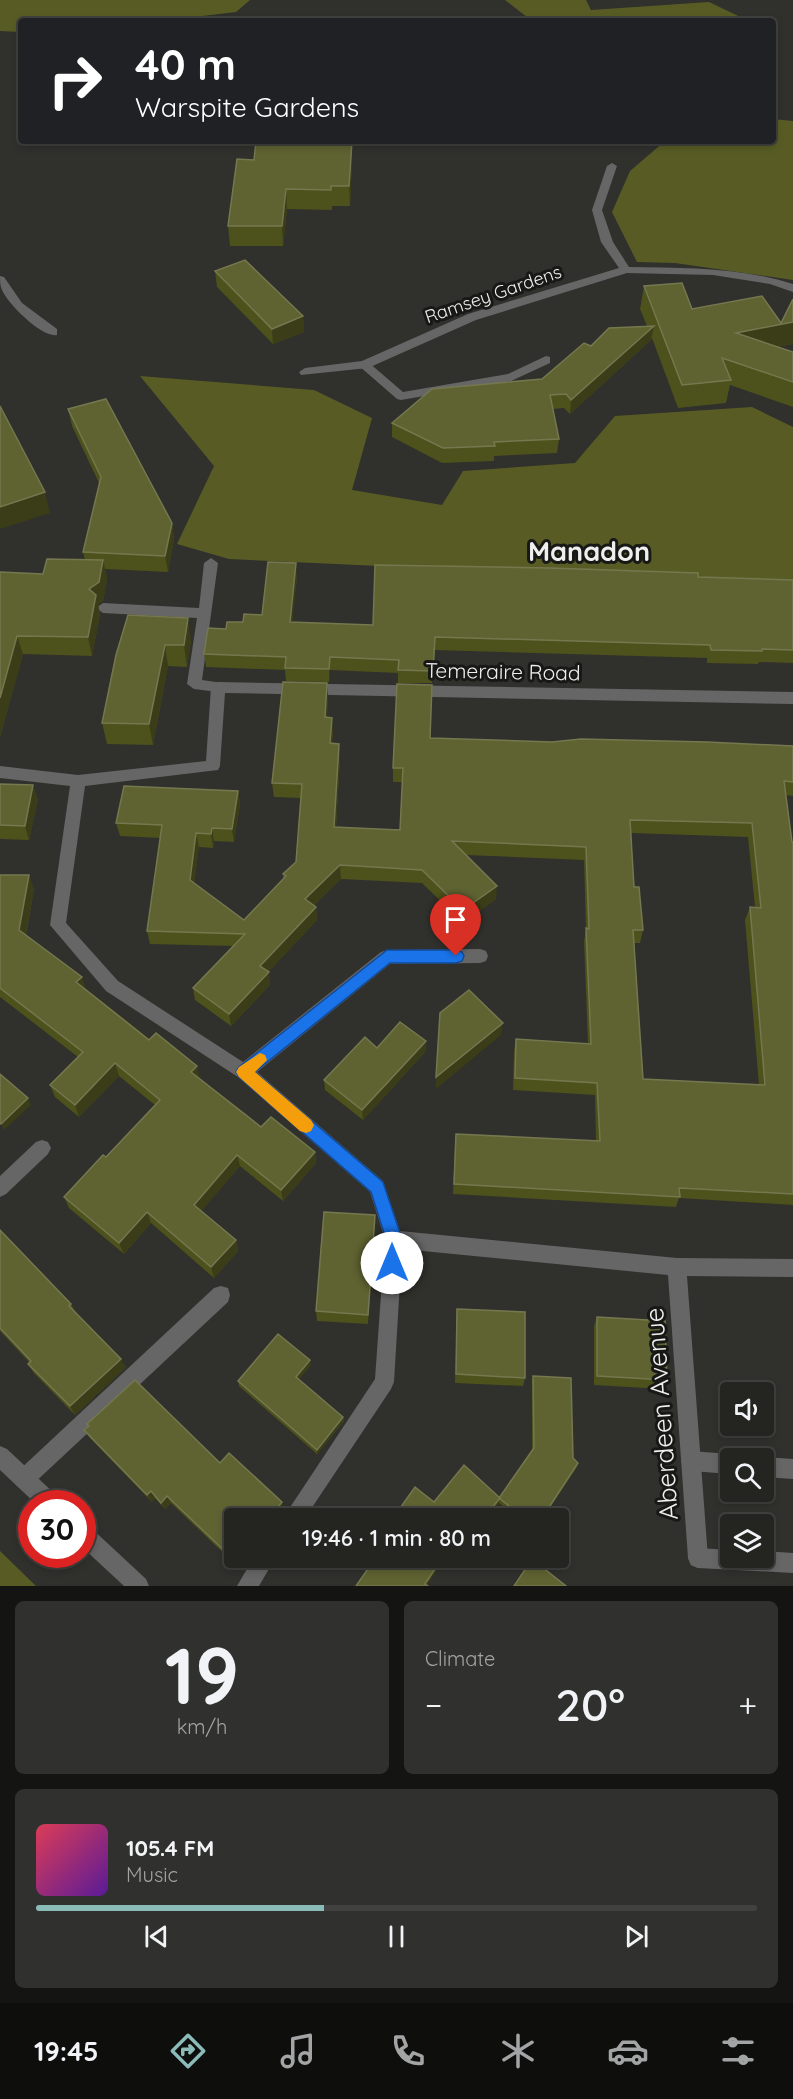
<!DOCTYPE html>
<meta charset="utf-8">
<style>
body{margin:0;font-family:Quicksand,sans-serif;background:#30302e;color:#f1f3f6;height:100vh;display:flex;flex-direction:column;font-size:22px;white-space:nowrap}
*{box-sizing:border-box;margin:0}
p{font-size:20px;color:#a3a4a5}
.icon{flex:none;width:33px;height:33px;fill:none;stroke:currentColor;stroke-width:2;stroke-linecap:round;stroke-linejoin:round}
.map{position:relative;height:1586px;overflow:hidden}
.panel{display:flex;flex-direction:column;gap:15px;padding:15px;background:#141412;flex:1}
.panel>*{flex:none}
.top-card{position:absolute;left:18px;top:18px;width:758px;height:126px;border-radius:6px;box-shadow:0 3px 9px #0003,0 0 0 2px #41413f;background:#202124;color:#fff;overflow:hidden}
.tools{position:absolute;left:720px;top:1382px;display:grid;gap:12px}
.tools a{display:grid;place-items:center;width:54px;height:54px;border-radius:6px;background:#242421;box-shadow:0 3px 9px #0003,0 0 0 2px #41413f;font-size:30px}
.speed{position:absolute;left:18px;top:1490px;display:flex;gap:12px;font-size:30px;font-weight:700;text-align:center}
.speed>*{display:grid;place-content:center;width:78px;height:78px;border-radius:50%;background:#242421;box-shadow:0 3px 9px #0003,0 0 0 2px #41413f;line-height:1}
.speed .limit{border:9px solid #d22;background:#fff;color:#111}
.pin{position:absolute;display:grid;place-items:center;width:51px;height:51px;color:#fff;margin:-62px -26px;border-radius:50% 50% 50% 0;rotate:-45deg;box-shadow:0 0 6px #0007}
.pin .icon{rotate:45deg}
.me{position:absolute;width:66px;margin:-33px;rotate:0deg;stroke-linejoin:round;filter:drop-shadow(0 0 4px #0008)}
.turn{display:flex;align-items:center;gap:21px;height:126px;padding:0 18px;font-size:27px}
.turn .icon{width:78px;height:78px;stroke-width:2.5}
.turn b{display:block;font-size:42px;line-height:51px}
.big{font-size:45px;font-weight:600;line-height:1.1}
.panel .tile{flex:1;display:flex;flex-direction:column;justify-content:center;gap:9px;min-width:0;padding:0 21px;border-radius:9px;background:#30302e}
.panel .dial{align-items:center;gap:0}
.dial b{font-size:78px;line-height:1}
.song{display:flex;align-items:center;gap:18px}
.cover{width:72px;height:72px;border-radius:9px;background:linear-gradient(135deg,hsl(350 70% 55%),hsl(270 70% 35%))}
.played{height:6px;border-radius:3px;background:linear-gradient(90deg,#8bbbb9 40%,#41413f 40%)}
.keys{display:flex;justify-content:space-around;direction:ltr}
.heat{display:flex;justify-content:space-between;align-items:center;font-size:33px;direction:ltr}
.panel .tiles{flex:1;display:grid;gap:15px;grid-template-columns:1fr 1fr}
.tile:last-child{grid-column:span 2}
.trip{position:absolute;left:224px;top:1508px;width:345px;height:60px;border-radius:6px;background:#242421;box-shadow:0 3px 9px #0003,0 0 0 2px #41413f;font-weight:600;line-height:60px;text-align:center}
.dock{display:flex;height:96px;justify-content:space-around;align-items:center;background:#0e0e0d;color:#a3a4a5}
.dock .icon{width:42px;height:42px}
.dock .current{color:#8bbbb9}
.dock b{font-size:27px;color:#f1f3f6}
.map>svg:first-child{display:block}
.green{fill:#585c24}
.lines{fill:none;stroke-linecap:round;stroke-linejoin:round}
.lane{fill:#676667;fill-rule:evenodd}
.street{fill:#676667;fill-rule:evenodd}
.wall{fill:#4d511b;fill-rule:evenodd}
.shaded-wall{fill:#3a3d18}
.building{fill:#5f6231;stroke:#75784f;stroke-width:1.5;fill-rule:evenodd}
.route{fill:#1a73e8;stroke:#114b97;stroke-width:1.5}
.slow{fill:#f59e0b}
.labels{text-anchor:middle;dominant-baseline:central;stroke-width:6;stroke-linejoin:round;paint-order:stroke}
.far-street-label{font-size:18px;fill:#eff0ed;stroke:#181816}
.street-label{font-size:21px;fill:#eff0ed;stroke:#181816}
.near-street-label{font-size:26px;fill:#eff0ed;stroke:#181816}
.district-label{font-size:27px;font-weight:bold;fill:#eff0ed;stroke:#181816}
</style>
<div class="map">
<svg width="793" height="1586" viewBox="0 0 793 1586">
<rect width="100%" height="100%" fill="#30302c"/>
<g class="green">
<polygon points="0,0 250,0 236,12 161,21 21,21 21,32 0,31"/>
<polygon points="505,0 586,0 591,10 709,2 749,21 532,21"/>
<polygon points="773,119 793,121 793,280 675,263 637,262 612,212 630,171 665,141 772,141"/>
<polygon points="140,376 314,390 372,418 352,490 442,505 463,471 575,463 615,416 752,407 793,427 793,585 229,559 177,544 214,466"/>
<polygon points="0,1551 36,1586 0,1586"/>
</g>
<g class="lines">
<g class="lane">
<polygon points="546,356 550,357 550,363 511,381 401,400 397,399 358,365 360,362 368,362 403,392 508,374"/>
<polygon points="211,558 218,563 202,680 223,683 225,687 218,692 194,689 187,684 197,618 103,613 96,608 103,603 199,608 204,563"/>
<polygon points="42,1140 48,1142 51,1148 48,1154 6,1194 0,1197 0,1176 36,1142"/>
<polygon points="221,1286 228,1288 230,1295 228,1302 31,1486 24,1489 17,1486 14,1479 17,1472 214,1288"/>
<polygon points="691,1451 730,1454 737,1458 730,1458 730,1474 691,1471 684,1468 681,1461 684,1454"/>
<polygon points="764,1457 793,1459 793,1479 764,1477 762,1458"/>
<polygon points="698,1548 730,1550 730,1557 764,1557 764,1551 793,1553 793,1573 698,1568 691,1565 688,1558 691,1551"/>
</g>
<g class="street">
<path d="M612,163L617,166L602,210L613,242L629,267C684,268 740,267 793,284V292L770,284L713,275L627,273L476,320L368,368L301,375L299,372L305,368L362,361L468,314L619,268L601,242L592,210L607,166Z"/>
<path d="M0,276L4,277L22,303L57,329V335C42,338 8,304 2,290C0,286 0,281 0,276Z"/>
<polygon points="218,682 793,692 793,704 225,693 220,766 218,770 85,786 66,923 118,981 243,1062 381,952 387,950 480,949 486,951 488,956 486,961 480,963 390,964 257,1072 383,1181 400,1231 677,1258 793,1259 793,1277 687,1276 708,1558 705,1565 698,1568 691,1565 688,1558 668,1275 402,1249 394,1382 391,1389 305,1518 283,1518 375,1379 385,1239 370,1192 238,1077 106,991 50,925 70,786 0,778 0,766 78,775 206,761 211,687"/>
<polygon points="0,1446 7,1449 57,1496 60,1503 35,1503 0,1470"/>
<polygon points="82,1523 89,1526 146,1579 149,1586 124,1586 82,1547"/>
<polygon points="254,1557 276,1557 259,1586 237,1586"/>
</g>
</g>
<g class="wall">
<polygon points="237,159 352,161 350,206 332,206 332,210 287,209 283,246 230,246 228,226"/>
<polygon points="215,271 303,316 304,332 273,344 217,287"/>
<polygon points="644,286 692,309 781,323 793,299 793,344 777,347 793,352 793,407 730,385 726,403 678,408 652,338 651,340 570,414 564,408 553,409 559,439 557,453 494,456 494,461 442,463 392,437 392,423 542,379 591,346 647,326 640,309"/>
<polygon points="68,409 172,523 174,539 168,572 105,569 107,579 103,601 98,604 100,614 92,656 23,654 0,737 0,572 43,574 85,560 83,552 99,483 72,426"/>
<polygon points="297,576 292,622 373,625 698,577 793,580 793,663 759,662 758,664 707,663 707,658 434,650 432,683 398,683 398,673 330,670 329,682 286,681 285,670 206,667 204,654 226,629 262,615"/>
<polygon points="128,615 191,640 187,667 168,666 153,745 107,744 102,723"/>
<path d="M328,697L327,717L333,732L332,743L340,758L336,828L400,830L402,782H393V768L430,738L552,742L793,746V796L786,795L792,842H793V1205L679,1198L676,1207L453,1194L455,1145L596,1141L595,1095L513,1090L514,1051L516,1039L588,1044L584,941L586,930L584,860L466,855L496,899L463,923L422,883L341,879L314,905L316,907L317,920L268,972L270,985L231,1026L195,1000L193,988L233,946L150,944L147,931L160,838L120,836L116,823L238,791L240,804L234,842L214,841L213,848L199,847L194,883L244,920L283,879V874L296,862L301,798L274,797L272,783ZM631,833L748,837L755,907H750L745,920L759,1085L643,1079L634,943H640L643,930L634,887Z"/>
<polygon points="0,784 38,799 29,840 0,839"/>
<polygon points="0,875 34,889 26,935 86,989 261,1127 315,1152 316,1163 283,1201 240,1166 201,1211 236,1240 238,1251 214,1278 151,1223 124,1254 69,1208 64,1197 106,1157 155,1105 119,1076 79,1117 55,1097 50,1085 78,1057 0,997"/>
<polygon points="426,1041 426,1051 363,1120 325,1090 324,1080 377,1048"/>
<polygon points="375,1215 375,1225 368,1324 317,1321 316,1311"/>
<polygon points="0,1230 71,1304 76,1313 126,1367 75,1415 34,1373 28,1364 30,1363 0,1331"/>
<polygon points="457,1309 525,1378 523,1386 455,1383"/>
<polygon points="597,1317 667,1380 663,1389 594,1385 594,1326"/>
<polygon points="311,1365 299,1379 343,1417 344,1421 317,1454 239,1386 238,1381"/>
<polygon points="533,1376 577,1467 543,1518 518,1518 499,1503 499,1504 434,1502 500,1497 532,1449 532,1380"/>
<polygon points="84,1430 220,1463 284,1509 234,1557 245,1557 237,1566 171,1503 165,1509 155,1498 152,1502 90,1438"/>
</g>
<g class="shaded-wall">
<polygon points="352,141 352,161 350,206 349,186"/>
<polygon points="286,189 287,209 283,246 282,226"/>
<polygon points="303,316 304,332 273,344 272,329"/>
<polygon points="793,322 793,344 731,356 736,333"/>
<polygon points="654,326 651,340 570,414 571,400"/>
<polygon points="45,492 50,513 0,529 0,507"/>
<polygon points="172,523 174,539 168,572 165,556"/>
<polygon points="103,560 107,579 103,601 98,604 100,614 92,656 88,637 89,589"/>
<polygon points="296,563 297,576 291,635 290,622"/>
<polygon points="188,618 191,640 187,667 184,645"/>
<polygon points="17,636 23,654 0,737 0,698"/>
<polygon points="165,645 168,666 153,745 149,724"/>
<polygon points="330,657 330,670 329,682 329,669"/>
<polygon points="327,683 328,697 326,732 325,717"/>
<polygon points="332,718 333,732 331,757 330,743"/>
<polygon points="339,744 340,758 335,841 334,827"/>
<polygon points="33,785 38,799 29,840 25,826"/>
<polygon points="238,791 240,804 234,842 232,829"/>
<polygon points="212,828 214,841 213,848 211,834"/>
<polygon points="196,833 199,847 193,893 190,880"/>
<polygon points="340,865 341,879 306,912 305,899"/>
<polygon points="29,875 34,889 24,943 19,930"/>
<polygon points="497,886 496,899 463,923 463,910"/>
<polygon points="316,907 317,920 262,979 260,966"/>
<polygon points="269,972 270,985 231,1026 229,1014"/>
<polygon points="82,977 86,990 76,982"/>
<polygon points="503,1023 501,1035 436,1089 436,1077"/>
<polygon points="426,1041 426,1051 363,1120 362,1110"/>
<polygon points="115,1063 119,1076 79,1117 75,1105"/>
<polygon points="197,1066 200,1079 191,1072"/>
<polygon points="28,1098 31,1105 4,1130 1,1124"/>
<polygon points="315,1152 316,1163 283,1201 281,1190"/>
<polygon points="237,1155 240,1166 197,1216 194,1205"/>
<polygon points="147,1212 151,1223 124,1254 119,1243"/>
<polygon points="375,1215 375,1225 368,1324 368,1315"/>
<polygon points="236,1240 238,1251 214,1278 211,1267"/>
<polygon points="121,1359 126,1367 75,1415 70,1406"/>
<polygon points="310,1360 311,1365 297,1381 296,1377"/>
<polygon points="343,1417 344,1421 317,1454 317,1450"/>
<polygon points="578,1463 577,1467 543,1518 542,1518"/>
<polygon points="151,1491 155,1498 152,1502 147,1495"/>
<polygon points="167,1496 171,1503 165,1509 161,1503"/>
<polygon points="500,1498 499,1504 488,1518 484,1518"/>
<polygon points="282,1502 284,1509 276,1518 269,1518"/>
<polygon points="237,1557 245,1557 237,1566 234,1560"/>
<polygon points="443,1557 446,1557 426,1586 425,1584"/>
</g>
<g class="building">
<polygon points="256,141 352,141 349,186 331,186 331,190 286,189 282,226 228,226 237,159 254,160"/>
<polygon points="245,260 303,316 272,329 215,271"/>
<polygon points="682,283 692,309 762,296 781,323 793,299 793,322 736,333 793,352 793,382 722,358 731,380 682,385 644,286"/>
<polygon points="654,326 571,400 566,394 550,395 559,439 494,442 495,446 443,448 392,423 432,389 542,379 584,343 591,346 609,328"/>
<polygon points="106,399 172,523 165,556 83,552 101,477 68,409"/>
<polygon points="0,406 45,492 0,507"/>
<polygon points="47,559 103,560 99,582 89,589 96,595 88,637 17,636 0,698 0,572 43,574"/>
<polygon points="268,562 296,563 290,622 373,625 375,565 549,568 698,573 698,577 793,580 793,650 762,649 762,651 711,650 710,645 435,637 433,671 398,670 399,660 330,657 329,669 285,668 286,657 204,654 208,628 226,629 227,622 243,622 244,614 262,615"/>
<polygon points="128,615 188,618 184,645 165,645 149,724 102,723 116,655"/>
<path d="M283,682L327,683L325,717L332,718L330,743L339,744L334,827L400,830L403,768H393L397,684L432,685L430,738L552,742L581,739L707,742L793,746V782L784,781L792,842H793V1194L679,1188L680,1197L454,1184L456,1134L600,1141L597,1083L515,1078L516,1039L591,1044L586,928L589,929L586,847L452,841L497,886L463,910L422,870L340,865L305,899L316,907L260,966L269,972L229,1014L193,988L245,934L147,931L162,825L116,823L124,786L238,791L232,829L212,828L211,834L196,833L190,880L244,920L286,876L283,874L296,862L302,784L272,783ZM630,820L752,823L761,908L750,907L765,1085L643,1079L633,930H643L639,887H634Z"/>
<polygon points="0,784 33,785 25,826 0,825"/>
<polygon points="0,875 29,875 19,930 82,977 76,982 149,1040 156,1033 197,1066 191,1072 261,1127 271,1117 315,1152 281,1190 237,1155 194,1205 236,1240 211,1267 147,1212 119,1243 64,1197 103,1155 106,1157 160,1100 115,1063 75,1105 50,1085 83,1052 0,988"/>
<polygon points="469,990 503,1023 436,1077 440,1013"/>
<polygon points="400,1022 426,1041 362,1110 324,1080 365,1037 377,1048"/>
<polygon points="0,1074 28,1098 1,1124 0,1123"/>
<polygon points="324,1212 375,1215 368,1315 316,1311"/>
<polygon points="0,1230 71,1304 69,1306 121,1359 70,1406 28,1364 31,1361 0,1328"/>
<polygon points="457,1309 525,1312 525,1378 456,1374"/>
<polygon points="597,1317 665,1321 667,1380 597,1376"/>
<polygon points="278,1334 310,1360 296,1377 343,1417 317,1450 238,1381"/>
<polygon points="533,1376 571,1378 573,1458 578,1463 542,1518 524,1518 499,1498 534,1448"/>
<polygon points="135,1380 220,1463 229,1453 282,1502 269,1518 234,1518 234,1557 237,1557 234,1560 167,1496 161,1503 151,1491 147,1495 84,1430 89,1426 87,1424"/>
<polygon points="464,1465 500,1498 484,1518 393,1518 415,1487 434,1502"/>
<polygon points="376,1557 443,1557 425,1584 428,1586 356,1586"/>
<polygon points="532,1559 566,1586 514,1586"/>
</g>
<polygon class="route" points="387,950 456,950 462,952 464,956 462,961 456,963 390,963 255,1072 383,1182 402,1239 398,1269 392,1271 386,1269 384,1263 386,1239 371,1192 239,1077 236,1072 239,1067"/>
<polygon class="slow" points="260,1053 265,1055 267,1060 255,1072 311,1120 314,1125 311,1131 306,1133 300,1131 239,1077 236,1072 239,1067"/>
<g class="labels">
<g class="far-street-label">
<text transform="translate(493 294) rotate(-19)">Ramsey Gardens</text>
</g>
<g class="street-label">
<text transform="translate(503 671) rotate(1)">Temeraire Road</text>
</g>
<g class="near-street-label">
<text transform="translate(661 1414) rotate(-94)">Aberdeen Avenue</text>
</g>
<g class="district-label">
<text x="589" y="551">Manadon</text>
</g>
</g>
</svg>
<div class="tools">
<a><svg class="icon" aria-label="sound" viewBox="0 0 24 24"><path d="M4 9h4l5-4v14l-5-4H4zM17 9q2 3 0 6"/></svg></a>
<a><svg class="icon" aria-label="search" viewBox="0 0 24 24"><circle cx="10" cy="10" r="6"/><path d="M15 15l6 6"/></svg></a>
<a><svg class="icon" aria-label="layers" viewBox="0 0 24 24"><path d="M12 4l9 5-9 5-9-5zM3 14l9 5 9-5"/></svg></a>
</div>
<div class="speed"><div class="limit">30</div></div>
<div class="pin" style="left:456px;top:956px;background:#d93025"><svg class="icon" aria-label="arrive" viewBox="0 0 24 24"><path d="M6 21V4h12l-3 4 3 4H6"/></svg></div>
<svg class="me" style="left:392px;top:1263px" viewBox="-20 -20 40 40"><circle r="19" fill="#fff"/><path d="M0-13L10 11 0 6-10 11z" fill="#1a73e8"/></svg>
<div class="trip">19:46 · 1 min · 80 m</div>
<div class="top-card">
<div class="turn"><svg class="icon" aria-label="right" viewBox="0 0 24 24"><path d="M7 20v-9h11M14 6l5 5-5 5"/></svg><div><b>40 m</b>Warspite Gardens</div></div>
</div>
</div>
<section class="panel">
<div class="tiles">
<div class="tile dial"><b>19</b><p>km/h</p></div>
<div class="tile"><p>Climate</p>
<div class="heat"><a>−</a><b class="big">20°</b><a>+</a></div>
</div>
<div class="tile">
<div class="song"><i class="cover"></i><div><b>105.4 FM</b><p>Music</p></div></div>
<div class="played"></div>
<div class="keys"><svg class="icon" aria-label="previous" viewBox="0 0 24 24"><path d="M18 5L8 12l10 7zM5 5v14"/></svg><svg class="icon" aria-label="pause" viewBox="0 0 24 24"><path d="M8 5v14M16 5v14"/></svg><svg class="icon" aria-label="next" viewBox="0 0 24 24"><path d="M6 5l10 7-10 7zM19 5v14"/></svg></div>
</div>
</div>
</section>
<nav class="dock">
<b>19:45</b>
<svg class="icon current" aria-label="directions" viewBox="0 0 24 24"><path d="M12 3l9 9-9 9-9-9zM9 14v-3h6M13 9l2 2-2 2"/></svg>
<svg class="icon" aria-label="music" viewBox="0 0 24 24"><path d="M9 18V5l10-2v13"/><circle cx="6" cy="18" r="3"/><circle cx="16" cy="16" r="3"/></svg>
<svg class="icon" aria-label="phone" viewBox="0 0 24 24"><path d="M5 4h4l2 5-3 2q2 4 5 5l2-3 5 2v4C11 20 4 13 5 4z"/></svg>
<svg class="icon" aria-label="climate" viewBox="0 0 24 24"><path d="M12 3v18M4 7l16 10M4 17L20 7"/></svg>
<svg class="icon" aria-label="car" viewBox="0 0 24 24"><path d="M5 17H2v-5l4-1 3-4h7l3 4 3 1v5h-3M9 17h6M6 11h13"/><circle cx="7" cy="17" r="2"/><circle cx="17" cy="17" r="2"/></svg>
<svg class="icon" aria-label="filters" viewBox="0 0 24 24"><path d="M4 7h16M4 17h16"/><circle cx="9" cy="7" r="2"/><circle cx="15" cy="17" r="2"/></svg>
</nav>
